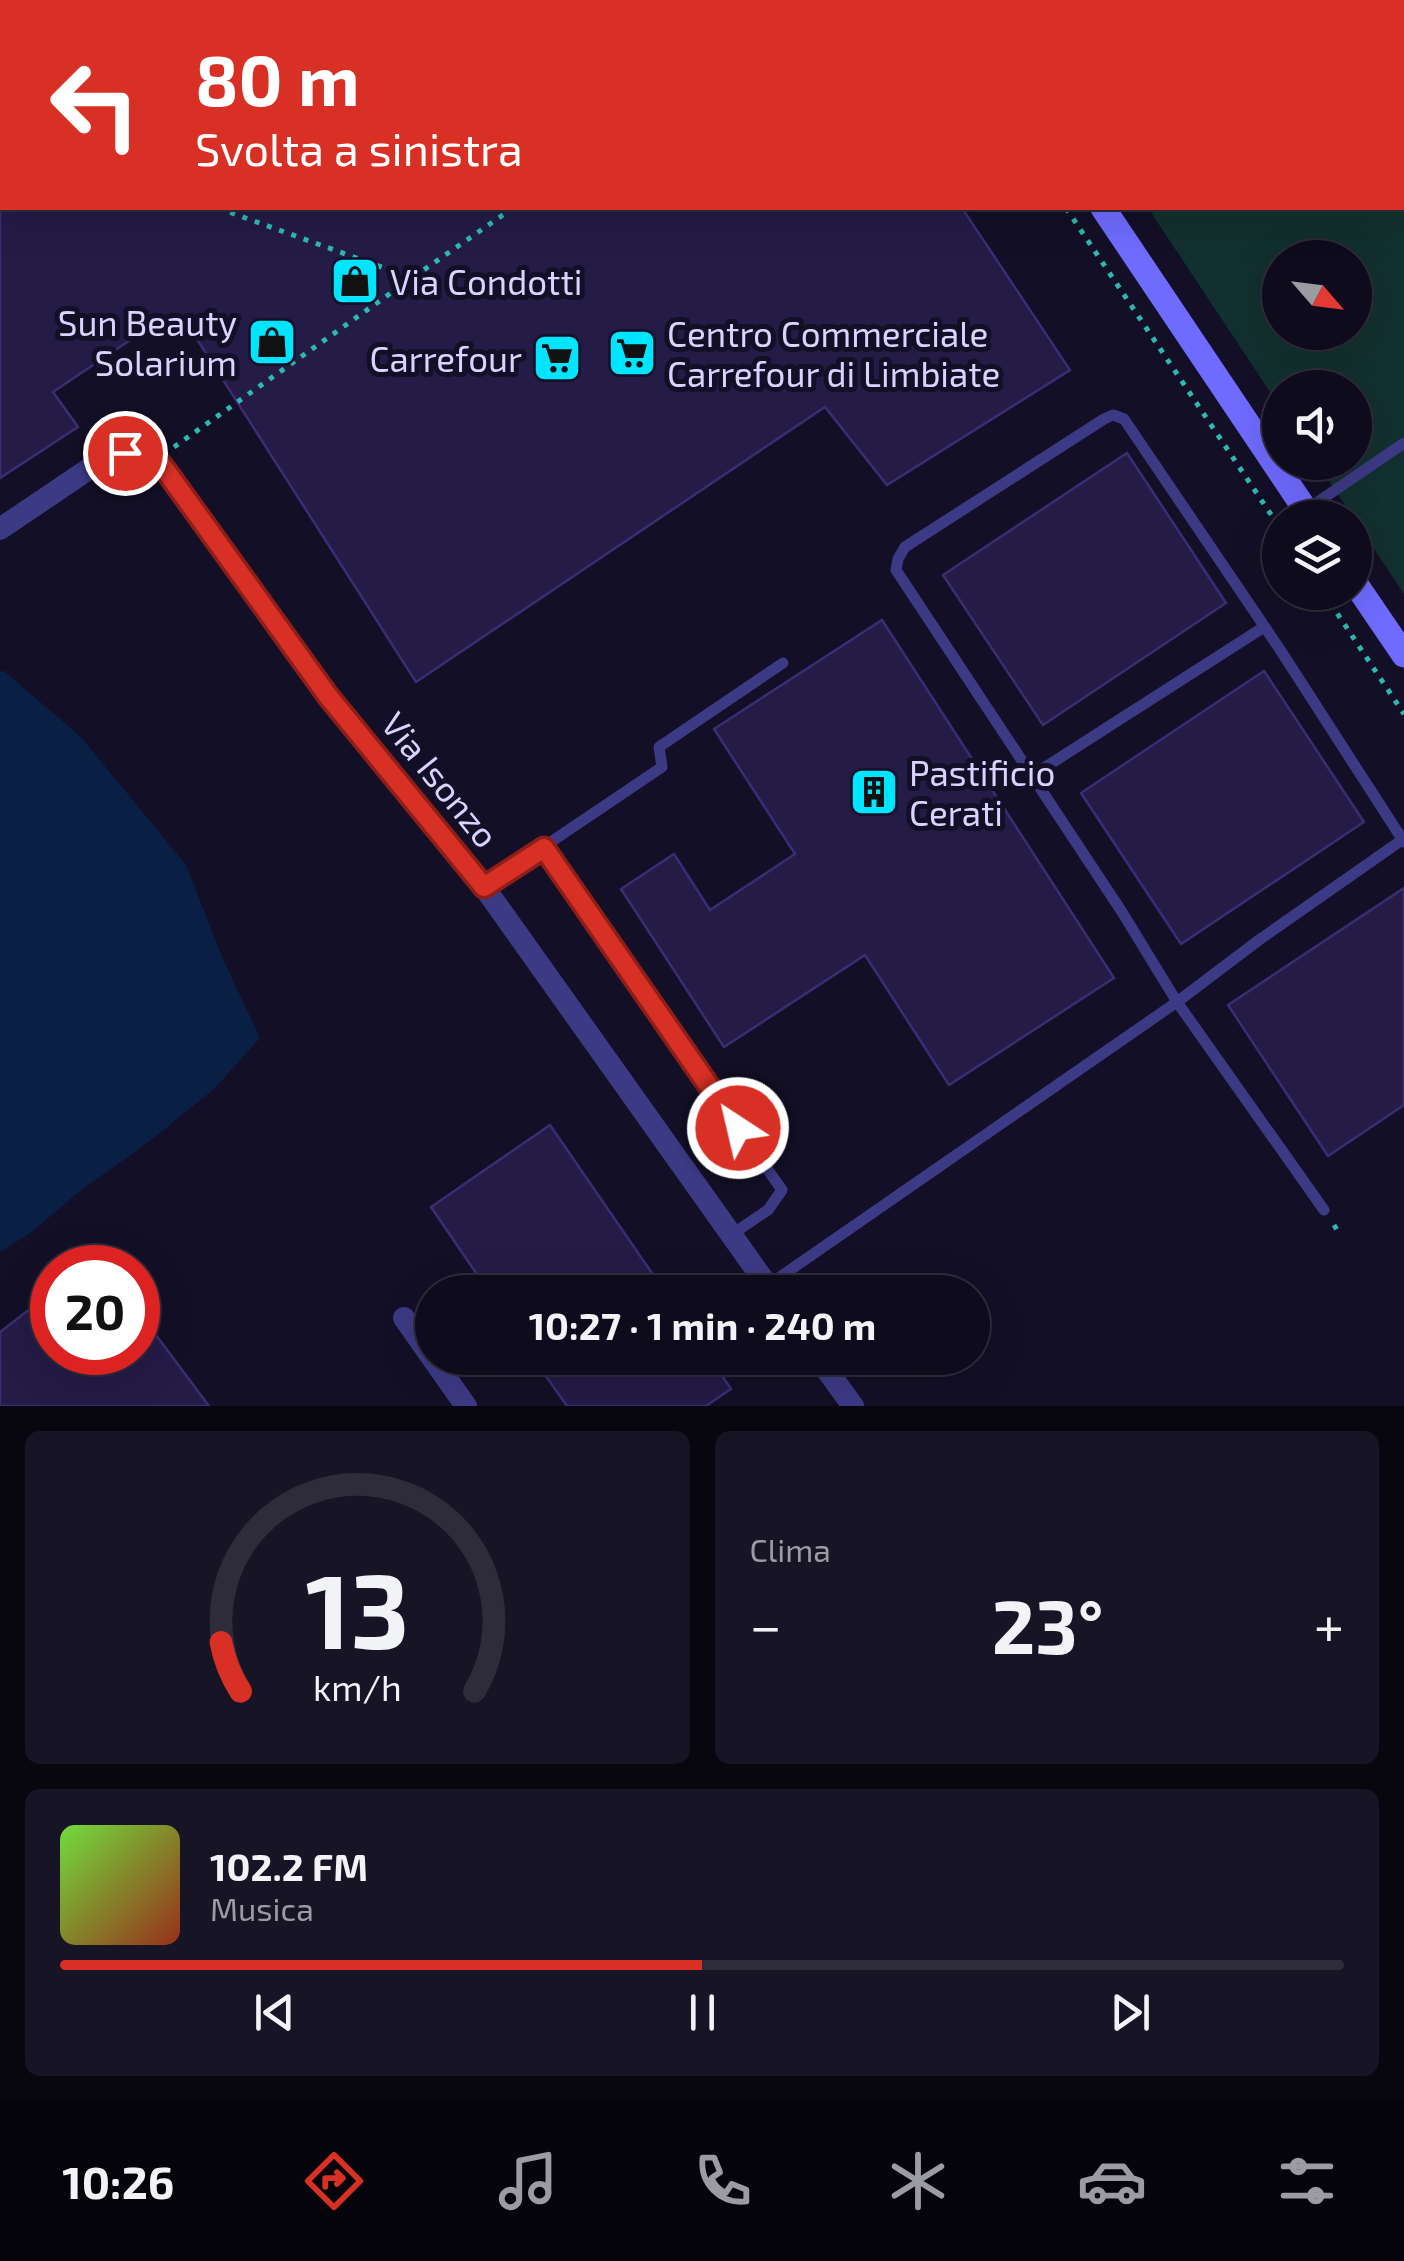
<!DOCTYPE html>
<html lang="it">
<meta charset="utf-8">
<style>
body{margin:0;font-family:"Exo 2",sans-serif;background:#171425;color:#f1f3f6;height:100vh;display:flex;flex-direction:column;font-size:38px;white-space:nowrap}
*{box-sizing:border-box;margin:0}
p{font-size:32px;color:#9b9ba3}
.icon{flex:none;width:55px;height:55px;fill:none;stroke:currentColor;stroke-width:2;stroke-linecap:round;stroke-linejoin:round}
.map{position:relative;height:1406px;overflow:hidden}
.panel{display:flex;flex-direction:column;gap:25px;padding:25px;background:#08060f;flex:1}
.panel>*{flex:none}
.banner{position:absolute;left:0px;top:0px;width:1405px;height:210px;box-shadow:0 10px 40px #0002,0 0 0 2px #2e2b3b;background:#d93025;color:#fff;overflow:hidden}
.needle{width:65px;rotate:118deg}
.tools{position:absolute;left:1262px;top:240px;display:grid;gap:20px}
.tools a{display:grid;place-items:center;width:110px;height:110px;border-radius:50%;background:#0e0b1c;box-shadow:0 10px 40px #0002,0 0 0 2px #2e2b3b;font-size:50px}
.speed{position:absolute;left:30px;top:1245px;display:flex;gap:20px;font-size:50px;font-weight:700;text-align:center}
.speed>*{display:grid;place-content:center;width:130px;height:130px;border-radius:50%;background:#0e0b1c;box-shadow:0 10px 40px #0002,0 0 0 2px #2e2b3b;line-height:1}
.speed .limit{border:15px solid #d22;background:#fff;color:#111}
.pin{position:absolute;display:grid;place-items:center;width:85px;height:85px;color:#fff;margin:-42px;border:5px solid #fff;border-radius:50%;box-shadow:0 2px 10px #0007}
.me{position:absolute;width:110px;margin:-55px;rotate:325deg;stroke-linejoin:round;filter:drop-shadow(0 0 8px #0008)}
.turn{display:flex;align-items:center;gap:35px;height:210px;padding:0 30px;font-size:45px}
.turn .icon{width:130px;height:130px;stroke-width:2.5}
.turn b{display:block;font-size:70px;line-height:85px}
.big{font-size:75px;font-weight:700;line-height:1.1}
.panel .tile{flex:1;display:flex;flex-direction:column;justify-content:center;gap:15px;min-width:0;padding:0 35px;border-radius:15px;background:#171425}
.panel .dial{align-items:center;gap:0}
.dial svg{height:260px;overflow:visible;fill:none;stroke:#2e2b3b;stroke-width:7;stroke-linecap:round;text-anchor:middle}
.dial text{fill:#f1f3f6;stroke:none}
.song{display:flex;align-items:center;gap:30px}
.cover{width:120px;height:120px;border-radius:15px;background:linear-gradient(135deg,hsl(100 70% 55%),hsl(10 70% 35%))}
.played{height:10px;border-radius:5px;background:linear-gradient(90deg,#d93025 50%,#2e2b3b 50%)}
.keys{display:flex;justify-content:space-around;direction:ltr}
.heat{display:flex;justify-content:space-between;align-items:center;font-size:55px;direction:ltr}
.panel .tiles{flex:1;display:grid;gap:25px;grid-template-columns:1fr 1fr}
.tile:last-child{grid-column:span 2}
.trip{position:absolute;left:415px;top:1275px;width:575px;height:100px;border-radius:50px;background:#0e0b1c;box-shadow:0 10px 40px #0002,0 0 0 2px #2e2b3b;font-weight:700;line-height:100px;text-align:center}
.tabs{display:flex;height:160px;justify-content:space-around;align-items:center;background:#06040b;color:#9b9ba3}
.tabs .icon{width:70px;height:70px}
.tabs .on{color:#d93025}
.tabs b{font-size:45px;color:#f1f3f6}
.map>svg:first-child{display:block}
.green{fill:#12302f;fill-rule:evenodd}
.water{fill:#0a1f44}
.building{fill:#241b47;stroke:#3b2d73;stroke-width:2.5}
.lines{fill:none;stroke-linecap:round;stroke-linejoin:round}
.path{stroke:#2fb8b0;stroke-width:5;stroke-dasharray:5 8;stroke-linecap:butt}
.lane{stroke:#3d3a85;stroke-width:11}
.street{stroke:#3d3a85;stroke-width:22}
.secondary{stroke:#6f6bff;stroke-width:25}
.route-casing{stroke:#8d1f18;stroke-width:25}
.route{stroke:#d93025;stroke-width:18}
.labels{text-anchor:middle;dominant-baseline:central;stroke-width:10;stroke-linejoin:round;paint-order:stroke}
.poi-label{font-size:35px;fill:#d9d4ff;stroke:#130f26;text-anchor:start}
.street-label{font-size:35px;fill:#d9d4ff;stroke:#130f26}
</style>
<div class="map">
<svg width="1404" height="1406" viewBox="0 0 1404 1406">
<rect width="100%" height="100%" fill="#130f26"/>
<path class="green" d="M1011,0H1404V594L1317,463L1355,462V388H1280V407L1148,208H1402V2ZM1280,258H1355V332H1280Z"/>
<polygon class="water" points="3,670 81,737 186,865 223,959 260,1038 214,1089 151,1140 75,1195 32,1232 0,1252 0,672"/>
<g class="building">
<polygon points="0,0 621,0 623,2 2,2 2,208 962,208 1070,370 887,485 825,407 416,682 195,336 151,326 53,392 78,427 0,478"/>
<polygon points="1127,453 1226,603 1043,725 943,575"/>
<polygon points="882,620 1114,978 949,1085 865,955 724,1047 621,889 674,854 710,910 795,854 714,729"/>
<polygon points="1264,671 1364,822 1181,944 1081,793"/>
<polygon points="1404,888 1404,1105 1328,1156 1228,1005"/>
<polygon points="550,1125 665,1292 489,1292 431,1207"/>
<polygon points="97,1258 104,1268 84,1268"/>
<polygon points="52,1292 52,1352 138,1352 138,1311 209,1406 0,1406 0,1332"/>
<polygon points="533,1358 710,1358 731,1389 706,1406 567,1406"/>
</g>
<g class="lines">
<g class="path">
<polyline points="402,0 405,2"/>
<polyline points="927,0 929,2"/>
<polyline points="227,2 229,0"/>
<polyline points="803,2 806,0"/>
<polyline points="0,60 2,64"/>
<polyline points="0,180 2,178"/>
<polyline points="218,208 412,278 513,208"/>
<polyline points="1066,208 1280,528"/>
<polyline points="174,447 412,278"/>
<polyline points="1323,592 1404,714"/>
<polyline points="1334,1225 1340,1235"/>
</g>
<g class="lane">
<polyline points="1306,510 1404,443"/>
<polyline points="1033,775 1264,627"/>
<polyline points="544,848 782,1190 768,1210 731,1235"/>
<polyline points="484,887 662,767 659,747 783,663"/>
<polyline points="1324,1210 1177,1002 1122,912 896,570 898,559 905,547 1104,419 1113,415 1124,419 1279,648 1404,842"/>
<polyline points="767,1286 1177,1002 1259,940 1402,840"/>
</g>
<g class="street">
<path d="M0,529L105,458C127,452 141,454 161,464L328,696L484,887L772,1292"/>
<polyline points="404,1318 466,1406"/>
<polyline points="818,1358 853,1406"/>
</g>
<g class="secondary">
<polyline points="964,0 965,2"/>
<polyline points="1103,208 1311,518"/>
<polyline points="1355,583 1404,655"/>
</g>
</g>
<g class="lines">
<g class="route-casing">
<polyline id="route" points="125,453 144,456 161,464 328,696 484,887 544,848 738,1128"/>
</g>
<use href="#route" class="route"/>
</g>
<defs>
<g id="shop-square" transform="scale(2.5)"><rect x="-9" y="-9" width="18" height="18" rx="4" fill="#00e5ff" stroke="#130f26"/><path d="M-5-2.5h2.3a2.7 3.5 0 0 1 5.4 0H5L5.5 6h-11ZM-1.5-2.5h3a1.5 2.3 0 0 0-3 0Z" fill="#111"/></g>
<g id="supermarket-square" transform="scale(2.5)"><rect x="-9" y="-9" width="18" height="18" rx="4" fill="#00e5ff" stroke="#130f26"/><path d="M-6-5.5h2.5l.6 2H6L4.5 2H-2.5L-4.4-4H-6ZM-1.5 3.2a1.3 1.3 0 1 0 .1 0ZM3 3.2a1.3 1.3 0 1 0 .1 0Z" fill="#111"/></g>
<g id="building-square" transform="scale(2.5)"><rect x="-9" y="-9" width="18" height="18" rx="4" fill="#00e5ff" stroke="#130f26"/><path d="M-4-6H4V6H1V3H-1V6H-4ZM-2.5-4.3h1.7v1.8h-1.7ZM.8-4.3h1.7v1.8H.8ZM-2.5-1h1.7V.8h-1.7ZM.8-1h1.7V.8H.8Z" fill="#111"/></g>
</defs>
<g fill-rule="evenodd">
<use href="#shop-square" x="355" y="281"/>
<use href="#shop-square" x="272" y="342"/>
<use href="#supermarket-square" x="632" y="353"/>
<use href="#supermarket-square" x="557" y="358"/>
<use href="#building-square" x="874" y="792"/>
</g>
<g class="labels">
<g class="poi-label">
<text x="390" y="281">Via Condotti</text>
<text x="237" y="322" text-anchor="end">Sun Beauty<tspan x="237" dy="40">Solarium</tspan></text>
<text x="667" y="333">Centro Commerciale<tspan x="667" dy="40">Carrefour di Limbiate</tspan></text>
<text x="522" y="358" text-anchor="end">Carrefour</text>
<text x="909" y="772">Pastificio<tspan x="909" dy="40">Cerati</tspan></text>
</g>
<g class="street-label">
<text transform="translate(441 779) rotate(51)">Via Isonzo</text>
</g>
</g>
</svg>
<div class="tools">
<a><svg class="needle" viewBox="-14 -14 28 28"><path d="M0-13l5 13h-10z" fill="#e53935"/><path d="M0 13l5-13h-10z" fill="#9b9ba3"/></svg></a>
<a><svg class="icon" aria-label="sound" viewBox="0 0 24 24"><path d="M4 9h4l5-4v14l-5-4H4zM17 9q2 3 0 6"/></svg></a>
<a><svg class="icon" aria-label="layers" viewBox="0 0 24 24"><path d="M12 4l9 5-9 5-9-5zM3 14l9 5 9-5"/></svg></a>
</div>
<div class="speed"><div class="limit">20</div></div>
<div class="pin" style="left:125px;top:453px;background:#d93025"><svg class="icon" aria-label="arrive" viewBox="0 0 24 24"><path d="M6 21V4h12l-3 4 3 4H6"/></svg></div>
<svg class="me" style="left:738px;top:1128px" viewBox="-20 -20 40 40"><circle r="17" fill="#d93025" stroke="#fff" stroke-width="3"/><path d="M0-11L8 9 0 5-8 9z" fill="#fff"/></svg>
<div class="trip">10:27 · 1 min · 240 m</div>
<div class="banner">
<div class="turn"><svg class="icon" aria-label="left" viewBox="0 0 24 24"><path d="M17 20v-9H6M10 6l-5 5 5 5"/></svg><div><b>80 m</b>Svolta a sinistra</div></div>
</div>
</div>
<section class="panel">
<div class="tiles">
<div class="tile dial"><svg viewBox="0 0 100 80">
<path d="M14 69A42 42 0 1 1 86 69"/>
<path d="M14 69A42 42 0 0 1 8 54" stroke="#d93025"/>
<text x="50" y="56" font-size="32" font-weight="700">13</text>
<text x="50" y="72" font-size="11">km/h</text>
</svg></div>
<div class="tile"><p>Clima</p>
<div class="heat"><a>−</a><b class="big">23°</b><a>+</a></div>
</div>
<div class="tile">
<div class="song"><i class="cover"></i><div><b>102.2 FM</b><p>Musica</p></div></div>
<div class="played"></div>
<div class="keys"><svg class="icon" aria-label="previous" viewBox="0 0 24 24"><path d="M18 5L8 12l10 7zM5 5v14"/></svg><svg class="icon" aria-label="pause" viewBox="0 0 24 24"><path d="M8 5v14M16 5v14"/></svg><svg class="icon" aria-label="next" viewBox="0 0 24 24"><path d="M6 5l10 7-10 7zM19 5v14"/></svg></div>
</div>
</div>
</section>
<nav class="tabs">
<b>10:26</b>
<svg class="icon on" aria-label="directions" viewBox="0 0 24 24"><path d="M12 3l9 9-9 9-9-9zM9 14v-3h6M13 9l2 2-2 2"/></svg>
<svg class="icon" aria-label="music" viewBox="0 0 24 24"><path d="M9 18V5l10-2v13"/><circle cx="6" cy="18" r="3"/><circle cx="16" cy="16" r="3"/></svg>
<svg class="icon" aria-label="phone" viewBox="0 0 24 24"><path d="M5 4h4l2 5-3 2q2 4 5 5l2-3 5 2v4C11 20 4 13 5 4z"/></svg>
<svg class="icon" aria-label="climate" viewBox="0 0 24 24"><path d="M12 3v18M4 7l16 10M4 17L20 7"/></svg>
<svg class="icon" aria-label="car" viewBox="0 0 24 24"><path d="M5 17H2v-5l4-1 3-4h7l3 4 3 1v5h-3M9 17h6M6 11h13"/><circle cx="7" cy="17" r="2"/><circle cx="17" cy="17" r="2"/></svg>
<svg class="icon" aria-label="filters" viewBox="0 0 24 24"><path d="M4 7h16M4 17h16"/><circle cx="9" cy="7" r="2"/><circle cx="15" cy="17" r="2"/></svg>
</nav>
